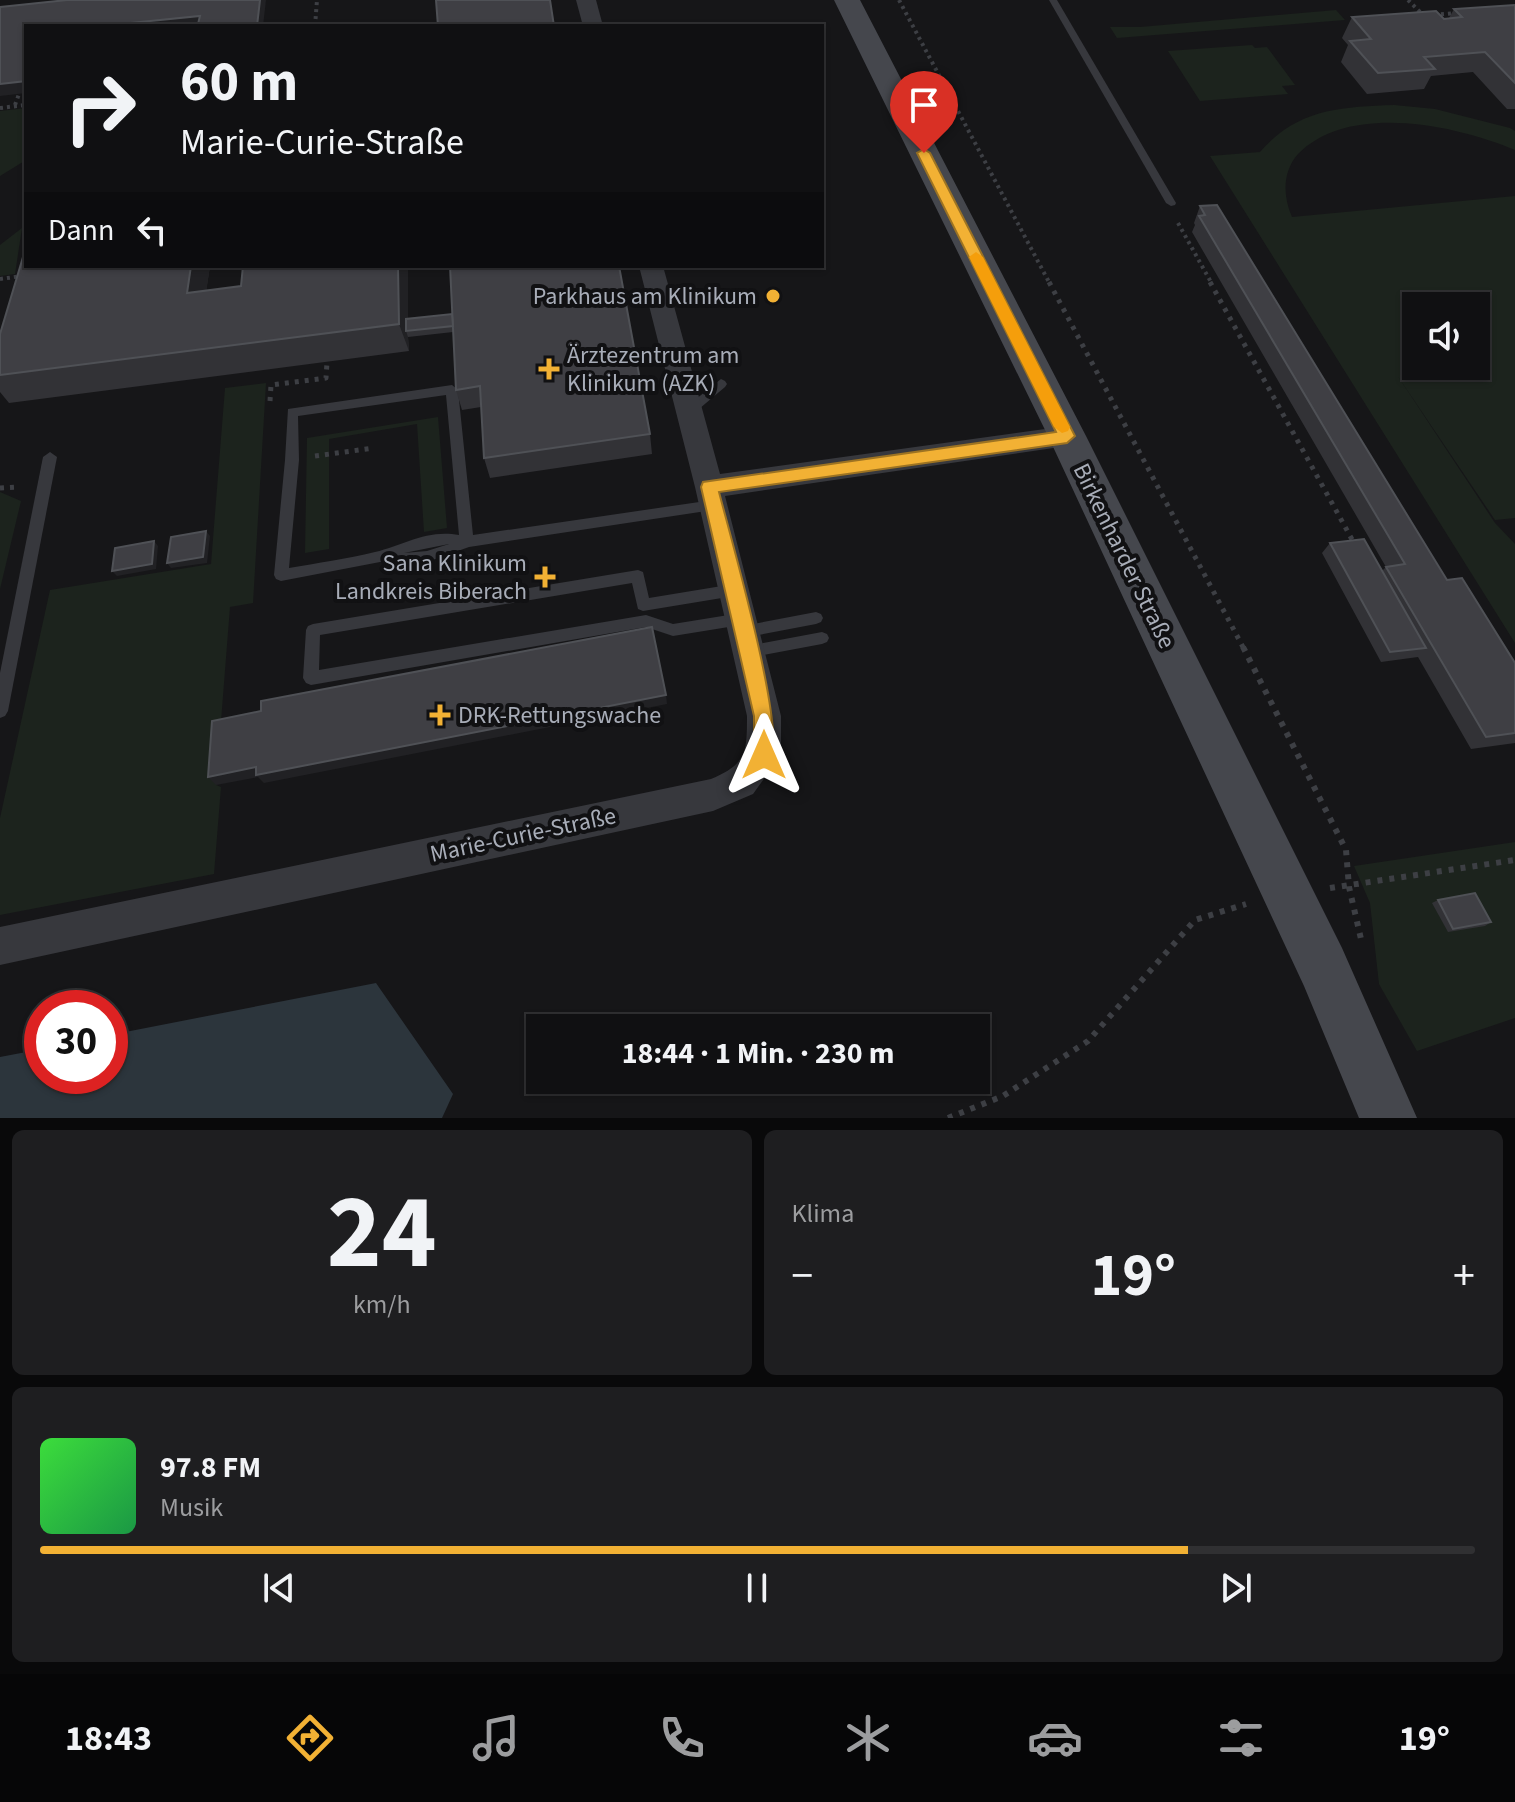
<!DOCTYPE html>
<html lang="de">
<meta charset="utf-8">
<style>
body{margin:0;font-family:"Source Sans 3",sans-serif;background:#1e1e20;color:#f1f3f6;height:100vh;display:flex;flex-direction:column;font-size:30px;white-space:nowrap}
*{box-sizing:border-box;margin:0}
p{font-size:26px;color:#9c9d9f}
.icon{flex:none;width:44px;height:44px;fill:none;stroke:currentColor;stroke-width:2;stroke-linecap:round;stroke-linejoin:round}
.map{position:relative;height:1118px;overflow:hidden}
.panel{display:flex;flex-direction:column;gap:12px;padding:12px;background:#09090a;flex:1}
.panel>*{flex:none}
.top-card{position:absolute;left:24px;top:24px;width:800px;height:244px;border-radius:0px;box-shadow:0 2px 6px #0004,0 0 0 2px #303032;background:#101012;color:#f1f3f6;overflow:hidden}
.fabs{position:absolute;left:1402px;top:292px;display:grid;gap:16px}
.fabs a{display:grid;place-items:center;width:88px;height:88px;border-radius:0px;background:#101012;box-shadow:0 2px 6px #0004,0 0 0 2px #303032;font-size:40px}
.speed{position:absolute;left:24px;top:990px;display:flex;gap:16px;font-size:40px;font-weight:700;text-align:center}
.speed>*{display:grid;place-content:center;width:104px;height:104px;border-radius:50%;background:#101012;box-shadow:0 2px 6px #0004,0 0 0 2px #303032;line-height:1}
.speed .limit{border:12px solid #d22;background:#fff;color:#111}
.pin{position:absolute;display:grid;place-items:center;width:68px;height:68px;color:#fff;margin:-82px -34px;border-radius:50% 50% 50% 0;rotate:-45deg;box-shadow:0 0 8px #0007}
.pin .icon{rotate:45deg}
.me{position:absolute;width:88px;margin:-44px;rotate:0deg;stroke-linejoin:round;filter:drop-shadow(0 0 6px #0008)}
.turn{display:flex;align-items:center;gap:28px;height:168px;padding:0 24px;font-size:36px}
.turn .icon{width:104px;height:104px;stroke-width:2.5}
.turn b{display:block;font-size:56px;line-height:68px}
.then{display:flex;align-items:center;height:76px;padding:0 24px;background:#0003;gap:16px;font-size:30px}
.big{font-size:60px;font-weight:700;line-height:1.1}
.panel .tile{flex:1;display:flex;flex-direction:column;justify-content:center;gap:12px;min-width:0;padding:0 28px;border-radius:12px;background:#1e1e20}
.panel .dial{align-items:center;gap:0}
.dial b{font-size:104px;line-height:1}
.song{display:flex;align-items:center;gap:24px}
.cover{width:96px;height:96px;border-radius:12px;background:linear-gradient(135deg,hsl(120 70% 55%),hsl(140 70% 35%))}
.played{height:8px;border-radius:4px;background:linear-gradient(90deg,#f2b134 80%,#303032 80%)}
.keys{display:flex;justify-content:space-around;direction:ltr}
.heat{display:flex;justify-content:space-between;align-items:center;font-size:44px;direction:ltr}
.panel .tiles{flex:1;display:grid;gap:12px;grid-template-columns:1fr 1fr}
.tile:last-child{grid-column:span 2}
.trip{position:absolute;left:526px;top:1014px;width:464px;height:80px;border-radius:0px;background:#101012;box-shadow:0 2px 6px #0004,0 0 0 2px #303032;font-weight:700;line-height:80px;text-align:center}
.menu{display:flex;height:128px;justify-content:space-around;align-items:center;background:#060607;color:#9c9d9f}
.menu .icon{width:56px;height:56px}
.menu .on{color:#f2b134}
.menu b{font-size:36px;color:#f1f3f6}
.map>svg:first-child{display:block}
.green{fill:#1c231d;fill-rule:evenodd}
.water{fill:#2c353c}
.lines{fill:none;stroke-linecap:round;stroke-linejoin:round}
.path-far2{stroke:#3d3f44;stroke-width:4;stroke-dasharray:3 4;stroke-linecap:butt}
.path-far1{stroke:#3d3f44;stroke-width:5;stroke-dasharray:4 6;stroke-linecap:butt}
.path{stroke:#3d3f44;stroke-width:6;stroke-dasharray:5 7;stroke-linecap:butt}
.service{fill:#37383d;fill-rule:evenodd}
.minor{fill:#37383d;fill-rule:evenodd}
.secondary{fill:#45474d;fill-rule:evenodd}
.wall{fill:#323236}
.shaded-wall{fill:#212124}
.building{fill:#3f3f44;stroke:#4f5156;stroke-width:2}
.route{fill:#f2b134;stroke:#9d7322;stroke-width:2}
.slow{fill:#f59e0b}
.poi-dot{fill:#f2b134;stroke:#111113;stroke-width:3}
.labels{text-anchor:middle;dominant-baseline:central;stroke-width:8;stroke-linejoin:round;paint-order:stroke}
.poi-label{font-size:24px;fill:#a8adb8;stroke:#111113;text-anchor:end}
.street-label{font-size:24px;fill:#a8adb8;stroke:#111113}
</style>
<div class="map">
<svg width="1515" height="1118" viewBox="0 0 1515 1118">
<rect width="100%" height="100%" fill="#161618"/>
<g class="green">
<polygon points="1336,10 1345,20 1117,38 1110,27 1140,27"/>
<polygon points="1252,45 1255,48 1267,47 1295,85 1282,86 1288,94 1200,101 1168,51"/>
<path d="M1394,105L1435,109L1510,128L1515,131V150C1456,125 1349,102 1298,154C1282,172 1283,197 1292,217L1515,196V518L1495,520L1397,375L1495,523L1515,544V643L1210,156L1260,152C1297,109 1340,107 1394,105ZM1416,306H1476V366H1416Z"/>
<polygon points="26,108 26,160 0,176 0,111"/>
<polygon points="22,228 15,274 0,276 0,245"/>
<polygon points="266,383 253,603 230,607 216,785 221,787 214,874 0,915 0,818 50,590 211,564 225,388"/>
<polygon points="438,417 447,528 424,532 417,424 329,439 329,549 305,553 307,438"/>
<polygon points="0,492 21,501 0,589"/>
<polygon points="1515,842 1515,1018 1417,1051 1379,984 1370,903 1354,866"/>
</g>
<polygon class="water" points="376,983 453,1094 442,1118 0,1118 0,1057 42,1049 42,1076 110,1076 110,1035"/>
<g class="lines">
<g class="path-far2">
<polyline points="899,0 1050,284"/>
<polyline points="1408,0 1424,16"/>
<polyline points="1434,15 1456,13"/>
<polyline points="315,26 317,0"/>
<polyline points="15,105 19,94"/>
<polyline points="0,108 26,105"/>
<polyline points="1178,223 1212,284"/>
<polyline points="0,279 22,276"/>
</g>
<g class="path-far1">
<polyline points="1049,282 1244,649"/>
<polyline points="1210,282 1354,543"/>
<polyline points="270,401 271,385 326,378 327,362"/>
<polyline points="315,456 374,448"/>
<polyline points="0,488 19,487"/>
</g>
<g class="path">
<polyline points="1243,647 1346,850 1349,887 1361,939"/>
<polyline points="1330,888 1515,860"/>
<polyline points="948,1118 1003,1096 1088,1041 1195,920 1246,904"/>
</g>
<g class="service">
<polygon points="1049,0 1057,0 1176,203 1175,205 1171,206 1166,203"/>
<polygon points="721,379 725,381 727,384 725,387 693,414 685,414 683,411 685,408"/>
<path d="M452,385L458,390L473,535L713,500L720,505L713,510L469,547L427,562L406,564L380,562L281,581L276,579L274,575L285,460L288,409ZM446,395L459,535C427,529 404,545 375,552C347,559 317,563 289,568L299,460L298,416ZM449,544L427,551L404,553Z"/>
<polygon points="50,452 57,457 8,711 5,716 0,718 0,673 43,457"/>
<polygon points="638,570 643,572 649,598 734,584 739,586 741,590 739,594 734,596 643,611 638,609 632,583 320,635 319,670 646,615 673,624 741,613 746,615 748,619 746,623 741,625 673,636 646,627 311,685 306,683 303,678 306,630 308,626 313,624"/>
<polygon points="816,612 821,614 823,618 821,622 816,624 743,638 738,636 736,632 738,628 743,626"/>
<polygon points="822,632 827,634 829,638 827,642 822,644 748,658 743,657 741,652 743,647 748,646"/>
</g>
<g class="minor">
<polygon points="576,0 596,0 603,26 583,26"/>
<path d="M639,266H663L720,474L1067,426L1077,429L1081,436L1077,443L1067,446L725,496L781,716V755L753,794L713,811L0,965V927L711,779C747,764 747,752 747,716L695,487Z"/>
</g>
<polygon class="secondary" points="834,0 860,0 1086,436 1342,948 1417,1118 1359,1118 1304,986 1048,436"/>
</g>
<g class="wall">
<polygon points="1515,5 1515,109 1507,109 1473,72 1431,76 1424,89 1367,94 1341,62 1348,45 1342,38 1352,17 1449,18 1454,9"/>
<polygon points="1200,206 1447,580 1515,663 1515,743 1471,749 1418,657 1381,662 1322,553 1330,543 1382,571 1386,567 1192,232 1195,225 1194,223"/>
<polygon points="210,266 206,291 241,286 243,266 408,266 408,319 452,314 650,434 652,454 490,478 484,458 481,407 462,410 456,390 453,332 408,337 409,351 9,403 0,392 0,334"/>
<polygon points="1438,900 1491,922 1485,926 1448,932 1432,903"/>
</g>
<g class="shaded-wall">
<polygon points="260,0 266,0 263,26 257,26"/>
<polygon points="200,16 204,26 101,26"/>
<polygon points="26,81 26,93 0,96 0,84"/>
<polygon points="191,266 210,266 202,321 187,293"/>
<polygon points="398,266 408,266 408,331 406,331 408,337 409,351 399,324"/>
<polygon points="206,531 210,536 207,563 171,568 167,563"/>
<polygon points="154,541 158,546 156,569 117,576 112,571"/>
<polygon points="666,695 667,704 264,783 258,777 216,785 208,777 256,767"/>
</g>
<g class="building">
<polygon points="67,0 260,0 257,26 180,26 198,24 200,16 101,26 26,26 26,81 0,84 0,7"/>
<polygon points="436,0 550,0 554,26 438,26"/>
<polygon points="1515,5 1515,83 1485,52 1424,57 1435,69 1378,73 1350,41 1371,39 1352,17 1436,11 1444,19 1462,17 1454,9"/>
<polygon points="1217,205 1447,580 1462,578 1515,663 1515,733 1486,737 1386,567 1405,564 1199,216 1205,215 1200,206"/>
<polygon points="26,247 26,266 191,266 187,293 241,286 243,266 398,266 399,324 0,375 0,334"/>
<polygon points="450,266 619,266 650,434 484,458 480,386 456,390"/>
<polygon points="452,314 453,326 406,331 406,319"/>
<polygon points="206,531 203,557 167,563 171,537"/>
<polygon points="1364,539 1426,648 1390,652 1330,543"/>
<polygon points="154,541 152,564 112,571 115,548"/>
<polygon points="652,627 666,695 256,775 256,767 208,777 212,721 261,711 261,701"/>
<polygon points="1475,893 1491,922 1453,929 1438,900"/>
</g>
<path class="route" d="M924,149L930,153L1075,436L1067,443L719,492C731,539 786,728 771,761L764,764L757,761L754,755V716L701,487L703,482L1056,432L917,153Z"/>
<polygon class="slow" points="976,252 983,257 1070,427 1068,431 1062,433 1054,427 969,257"/>
<g class="poi-dot">
<circle cx="773" cy="296" r="8"/>
<path d="M545 357h8v8h8v8h-8v8h-8v-8h-8v-8h8z"/>
<path d="M541 565h8v8h8v8h-8v8h-8v-8h-8v-8h8z"/>
<path d="M436 703h8v8h8v8h-8v8h-8v-8h-8v-8h8z"/>
</g>
<g class="labels">
<g class="poi-label">
<text x="757" y="296">Parkhaus am Klinikum</text>
<text x="567" y="355" text-anchor="start">Ärztezentrum am<tspan x="567" dy="28">Klinikum (AZK)</tspan></text>
<text x="527" y="563">Sana Klinikum<tspan x="527" dy="28">Landkreis Biberach</tspan></text>
<text x="458" y="715" text-anchor="start">DRK-Rettungswache</text>
</g>
<g class="street-label">
<text transform="translate(1124 556) rotate(64)">Birkenharder Straße</text>
<text transform="translate(523 835) rotate(-12)">Marie-Curie-Straße</text>
</g>
</g>
</svg>
<div class="fabs">
<a><svg class="icon" aria-label="sound" viewBox="0 0 24 24"><path d="M4 9h4l5-4v14l-5-4H4zM17 9q2 3 0 6"/></svg></a>
</div>
<div class="speed"><div class="limit">30</div></div>
<div class="pin" style="left:924px;top:153px;background:#d93025"><svg class="icon" aria-label="arrive" viewBox="0 0 24 24"><path d="M6 21V4h12l-3 4 3 4H6"/></svg></div>
<svg class="me" style="left:764px;top:755px" viewBox="-20 -20 40 40"><path d="M0-17L14 15 0 8-14 15z" fill="#f2b134" stroke="#fff" stroke-width="4"/></svg>
<div class="trip">18:44 · 1 Min. · 230 m</div>
<div class="top-card">
<div class="turn"><svg class="icon" aria-label="right" viewBox="0 0 24 24"><path d="M7 20v-9h11M14 6l5 5-5 5"/></svg><div><b>60 m</b>Marie-Curie-Straße</div></div>
<div class="then">Dann<svg class="icon" aria-label="left" viewBox="0 0 24 24"><path d="M17 20v-9H6M10 6l-5 5 5 5"/></svg></div>
</div>
</div>
<section class="panel">
<div class="tiles">
<div class="tile dial"><b>24</b><p>km/h</p></div>
<div class="tile"><p>Klima</p>
<div class="heat"><a>−</a><b class="big">19°</b><a>+</a></div>
</div>
<div class="tile">
<div class="song"><i class="cover"></i><div><b>97.8 FM</b><p>Musik</p></div></div>
<div class="played"></div>
<div class="keys"><svg class="icon" aria-label="previous" viewBox="0 0 24 24"><path d="M18 5L8 12l10 7zM5 5v14"/></svg><svg class="icon" aria-label="pause" viewBox="0 0 24 24"><path d="M8 5v14M16 5v14"/></svg><svg class="icon" aria-label="next" viewBox="0 0 24 24"><path d="M6 5l10 7-10 7zM19 5v14"/></svg></div>
</div>
</div>
</section>
<nav class="menu">
<b>18:43</b>
<svg class="icon on" aria-label="directions" viewBox="0 0 24 24"><path d="M12 3l9 9-9 9-9-9zM9 14v-3h6M13 9l2 2-2 2"/></svg>
<svg class="icon" aria-label="music" viewBox="0 0 24 24"><path d="M9 18V5l10-2v13"/><circle cx="6" cy="18" r="3"/><circle cx="16" cy="16" r="3"/></svg>
<svg class="icon" aria-label="phone" viewBox="0 0 24 24"><path d="M5 4h4l2 5-3 2q2 4 5 5l2-3 5 2v4C11 20 4 13 5 4z"/></svg>
<svg class="icon" aria-label="climate" viewBox="0 0 24 24"><path d="M12 3v18M4 7l16 10M4 17L20 7"/></svg>
<svg class="icon" aria-label="car" viewBox="0 0 24 24"><path d="M5 17H2v-5l4-1 3-4h7l3 4 3 1v5h-3M9 17h6M6 11h13"/><circle cx="7" cy="17" r="2"/><circle cx="17" cy="17" r="2"/></svg>
<svg class="icon" aria-label="filters" viewBox="0 0 24 24"><path d="M4 7h16M4 17h16"/><circle cx="9" cy="7" r="2"/><circle cx="15" cy="17" r="2"/></svg>
<b>19°</b>
</nav>
